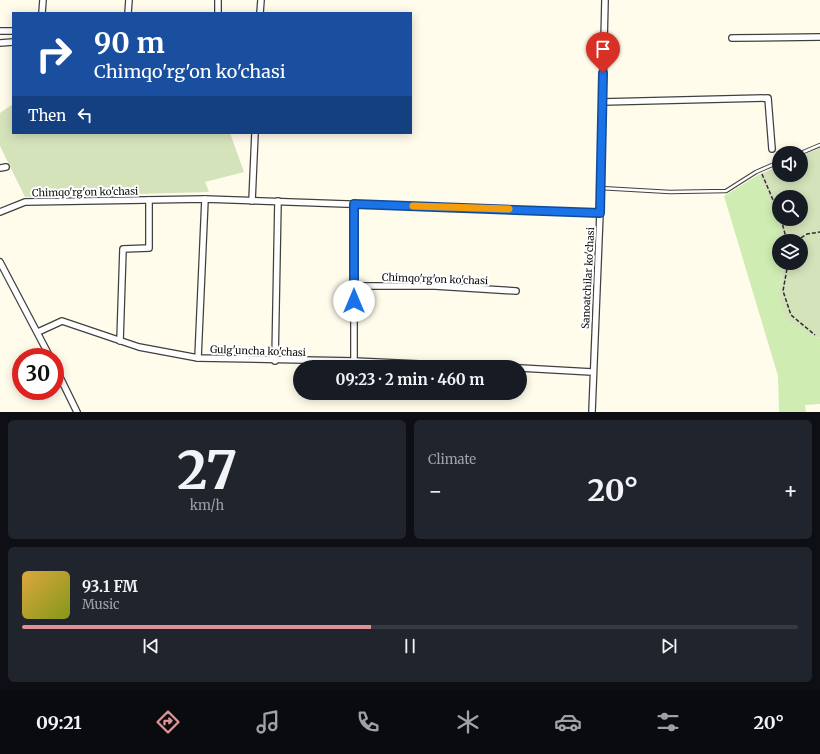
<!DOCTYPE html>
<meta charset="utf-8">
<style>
body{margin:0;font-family:Merriweather,serif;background:#20242c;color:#f1f3f6;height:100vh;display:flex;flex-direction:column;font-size:15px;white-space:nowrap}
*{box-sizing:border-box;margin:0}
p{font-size:13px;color:#9ea1a6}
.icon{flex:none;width:22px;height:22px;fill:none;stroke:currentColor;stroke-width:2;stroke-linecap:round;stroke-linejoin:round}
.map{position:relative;height:412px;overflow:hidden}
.panel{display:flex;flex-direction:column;gap:8px;padding:8px;background:#0d0f14;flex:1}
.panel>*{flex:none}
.hud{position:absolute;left:12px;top:12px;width:400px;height:122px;border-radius:0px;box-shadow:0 2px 10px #0003;background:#1a4fa0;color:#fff;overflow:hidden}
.fabs{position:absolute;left:772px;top:146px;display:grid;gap:8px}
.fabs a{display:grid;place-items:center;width:36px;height:36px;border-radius:50%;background:#171b24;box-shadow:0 2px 10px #0003;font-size:20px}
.speed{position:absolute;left:12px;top:348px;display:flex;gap:8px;font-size:20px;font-weight:700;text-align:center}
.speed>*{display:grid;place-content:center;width:52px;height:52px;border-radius:50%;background:#171b24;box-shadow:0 2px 10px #0003;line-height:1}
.speed .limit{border:6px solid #d22;background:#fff;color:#111}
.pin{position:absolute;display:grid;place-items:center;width:34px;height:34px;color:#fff;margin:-41px -17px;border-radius:50% 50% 50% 0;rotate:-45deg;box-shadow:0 0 4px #0007}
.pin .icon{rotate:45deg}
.me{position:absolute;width:44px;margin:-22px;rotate:0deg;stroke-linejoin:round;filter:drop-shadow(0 0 3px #0008)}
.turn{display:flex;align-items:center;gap:14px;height:84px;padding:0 16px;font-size:18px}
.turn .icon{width:52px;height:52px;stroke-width:2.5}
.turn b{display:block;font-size:28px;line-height:34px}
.then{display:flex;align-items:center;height:38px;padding:0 16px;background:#0003;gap:8px;font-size:15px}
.big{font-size:30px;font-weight:700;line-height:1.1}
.panel .card{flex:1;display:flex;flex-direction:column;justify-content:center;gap:6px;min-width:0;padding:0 14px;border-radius:6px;background:#20242c}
.panel .dial{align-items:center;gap:0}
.dial b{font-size:52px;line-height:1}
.song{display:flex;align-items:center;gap:12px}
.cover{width:48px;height:48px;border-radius:6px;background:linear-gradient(135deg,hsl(40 70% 55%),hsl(70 70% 35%))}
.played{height:4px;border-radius:2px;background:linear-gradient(90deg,#df9194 45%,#363941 45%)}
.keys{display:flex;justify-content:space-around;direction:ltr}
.heat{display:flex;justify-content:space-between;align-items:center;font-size:22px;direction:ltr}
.panel .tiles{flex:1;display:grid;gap:8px;grid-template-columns:1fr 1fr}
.card:last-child{grid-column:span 2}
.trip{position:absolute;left:293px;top:360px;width:234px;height:40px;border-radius:20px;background:#171b24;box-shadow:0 2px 10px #0003;font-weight:700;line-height:40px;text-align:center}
.tab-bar{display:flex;height:64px;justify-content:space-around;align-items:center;background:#090b0e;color:#9ea1a6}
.tab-bar .icon{width:28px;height:28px}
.tab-bar .selected{color:#df9194}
.tab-bar b{font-size:18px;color:#f1f3f6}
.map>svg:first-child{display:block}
.green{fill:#cfedb2}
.cemetery{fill:#d5e3bb;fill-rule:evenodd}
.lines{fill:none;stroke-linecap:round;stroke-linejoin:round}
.service-casing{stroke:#404040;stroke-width:4.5}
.minor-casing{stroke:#404040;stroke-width:8}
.path{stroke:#2f2f2f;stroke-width:1.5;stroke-dasharray:4 2;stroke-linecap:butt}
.service{stroke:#fff;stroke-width:2.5}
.minor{stroke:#fff;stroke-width:5.5}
.route-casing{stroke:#114b97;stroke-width:10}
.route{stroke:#1a73e8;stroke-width:7}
.slow{stroke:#f59e0b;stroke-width:7}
.labels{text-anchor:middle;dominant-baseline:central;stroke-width:4;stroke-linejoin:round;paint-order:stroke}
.street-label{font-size:10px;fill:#0d0d0d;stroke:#fff}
</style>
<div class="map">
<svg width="820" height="412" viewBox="0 0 820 412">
<rect width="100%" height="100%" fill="#fffcec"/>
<polygon class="green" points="758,175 777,217 783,241 779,241 779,263 785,263 778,293 814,338 820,337 820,404 805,405 806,412 779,412 778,376 724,196"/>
<g class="cemetery">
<polygon points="13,104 13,133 230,133 244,172 205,182 209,192 25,197 0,146 0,113"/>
<path d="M820,148V337L814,338L786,319L778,293L785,263H801V241H783L777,217L758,175L779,166V175H801V156ZM779,197H801V219H779Z"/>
</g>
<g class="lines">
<g class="service-casing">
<g id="service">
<polyline points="801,153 820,145"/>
<polyline points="600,188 670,192 726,191 756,172 779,162"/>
</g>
</g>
<g class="minor-casing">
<g id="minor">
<polyline points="42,13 43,0"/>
<polyline points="128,13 129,0"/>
<polyline points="218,13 218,0"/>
<polyline points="260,13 261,0"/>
<polyline points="0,31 13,31"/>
<polyline points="732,38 820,37"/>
<polyline points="0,43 13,42"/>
<polyline points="602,102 768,98 772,149"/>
<polyline points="0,168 6,167"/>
<polyline points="252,201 255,133"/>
<polyline points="0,212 25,202 205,199 600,213"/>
<polyline points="0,262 50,357"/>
<polyline points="354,286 435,286 516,291"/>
<polyline points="38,332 62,321 139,347 198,358 354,361 485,367"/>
<polyline points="120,341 123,249 149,248 149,200"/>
<polyline points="198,358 205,199"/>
<polyline points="275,361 278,201"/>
<polyline points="354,361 354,204"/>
<polyline points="55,367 77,412"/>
<polyline points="520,368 592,372"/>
<polyline points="592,412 600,213 605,0"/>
</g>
</g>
<g class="path">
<polyline points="762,174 779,214"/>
<polyline points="781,219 787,241"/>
<polyline points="796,241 807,234 820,232"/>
<polyline points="788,263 783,291 791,315 815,335"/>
</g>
<use href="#service" class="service"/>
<use href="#minor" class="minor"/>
</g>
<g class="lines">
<g class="route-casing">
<polyline id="route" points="354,301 354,204 600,213 603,73"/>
</g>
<use href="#route" class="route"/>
<polyline class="slow" points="413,206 509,209"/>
</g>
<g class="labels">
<g class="street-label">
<text transform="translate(85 192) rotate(-1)">Chimqo'rg'on ko'chasi</text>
<text transform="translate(588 278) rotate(-87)">Sanoatchilar ko'chasi</text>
<text transform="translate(435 279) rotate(2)">Chimqo'rg'on ko'chasi</text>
<text transform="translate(258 351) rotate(2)">Gulg'uncha ko'chasi</text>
</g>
</g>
</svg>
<div class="fabs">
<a><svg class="icon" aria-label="sound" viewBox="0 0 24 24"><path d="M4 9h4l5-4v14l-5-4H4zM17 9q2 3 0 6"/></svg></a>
<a><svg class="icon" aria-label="search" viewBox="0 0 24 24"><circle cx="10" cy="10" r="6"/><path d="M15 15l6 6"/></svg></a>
<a><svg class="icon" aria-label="layers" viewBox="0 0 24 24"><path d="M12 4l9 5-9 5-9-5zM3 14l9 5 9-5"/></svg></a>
</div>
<div class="speed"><div class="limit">30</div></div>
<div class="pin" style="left:603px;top:73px;background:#d93025"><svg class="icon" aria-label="arrive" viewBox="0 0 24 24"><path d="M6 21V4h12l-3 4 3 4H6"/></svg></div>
<svg class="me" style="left:354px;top:301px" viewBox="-20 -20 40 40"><circle r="19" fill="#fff"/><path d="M0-13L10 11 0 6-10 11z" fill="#1a73e8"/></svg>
<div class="trip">09:23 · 2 min · 460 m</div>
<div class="hud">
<div class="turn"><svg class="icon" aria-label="right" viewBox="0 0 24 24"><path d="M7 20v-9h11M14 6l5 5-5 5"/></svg><div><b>90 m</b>Chimqo'rg'on ko'chasi</div></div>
<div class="then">Then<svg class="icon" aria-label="left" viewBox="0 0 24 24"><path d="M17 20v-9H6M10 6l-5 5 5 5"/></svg></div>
</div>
</div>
<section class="panel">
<div class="tiles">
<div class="card dial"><b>27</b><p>km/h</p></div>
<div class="card"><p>Climate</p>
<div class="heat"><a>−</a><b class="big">20°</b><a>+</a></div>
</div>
<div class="card">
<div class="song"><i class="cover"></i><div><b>93.1 FM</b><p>Music</p></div></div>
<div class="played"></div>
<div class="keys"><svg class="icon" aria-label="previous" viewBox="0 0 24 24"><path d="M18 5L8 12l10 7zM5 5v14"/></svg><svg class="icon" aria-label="pause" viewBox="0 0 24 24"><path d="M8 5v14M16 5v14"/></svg><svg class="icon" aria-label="next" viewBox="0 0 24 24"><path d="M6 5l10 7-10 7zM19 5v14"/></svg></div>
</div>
</div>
</section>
<nav class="tab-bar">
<b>09:21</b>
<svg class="icon selected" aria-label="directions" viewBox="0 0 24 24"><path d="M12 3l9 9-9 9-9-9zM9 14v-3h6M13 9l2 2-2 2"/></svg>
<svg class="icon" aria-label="music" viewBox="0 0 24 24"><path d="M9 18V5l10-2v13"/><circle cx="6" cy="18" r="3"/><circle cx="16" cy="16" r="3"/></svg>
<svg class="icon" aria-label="phone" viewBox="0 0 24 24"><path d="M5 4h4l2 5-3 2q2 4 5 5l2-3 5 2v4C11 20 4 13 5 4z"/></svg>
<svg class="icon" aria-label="climate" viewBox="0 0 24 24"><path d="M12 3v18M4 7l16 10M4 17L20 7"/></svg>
<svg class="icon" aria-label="car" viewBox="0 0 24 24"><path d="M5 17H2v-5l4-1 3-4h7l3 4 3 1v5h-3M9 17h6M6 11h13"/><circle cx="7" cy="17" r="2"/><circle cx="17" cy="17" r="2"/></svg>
<svg class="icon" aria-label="filters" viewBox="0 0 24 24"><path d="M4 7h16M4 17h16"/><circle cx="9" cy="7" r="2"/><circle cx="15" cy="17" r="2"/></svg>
<b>20°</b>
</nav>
